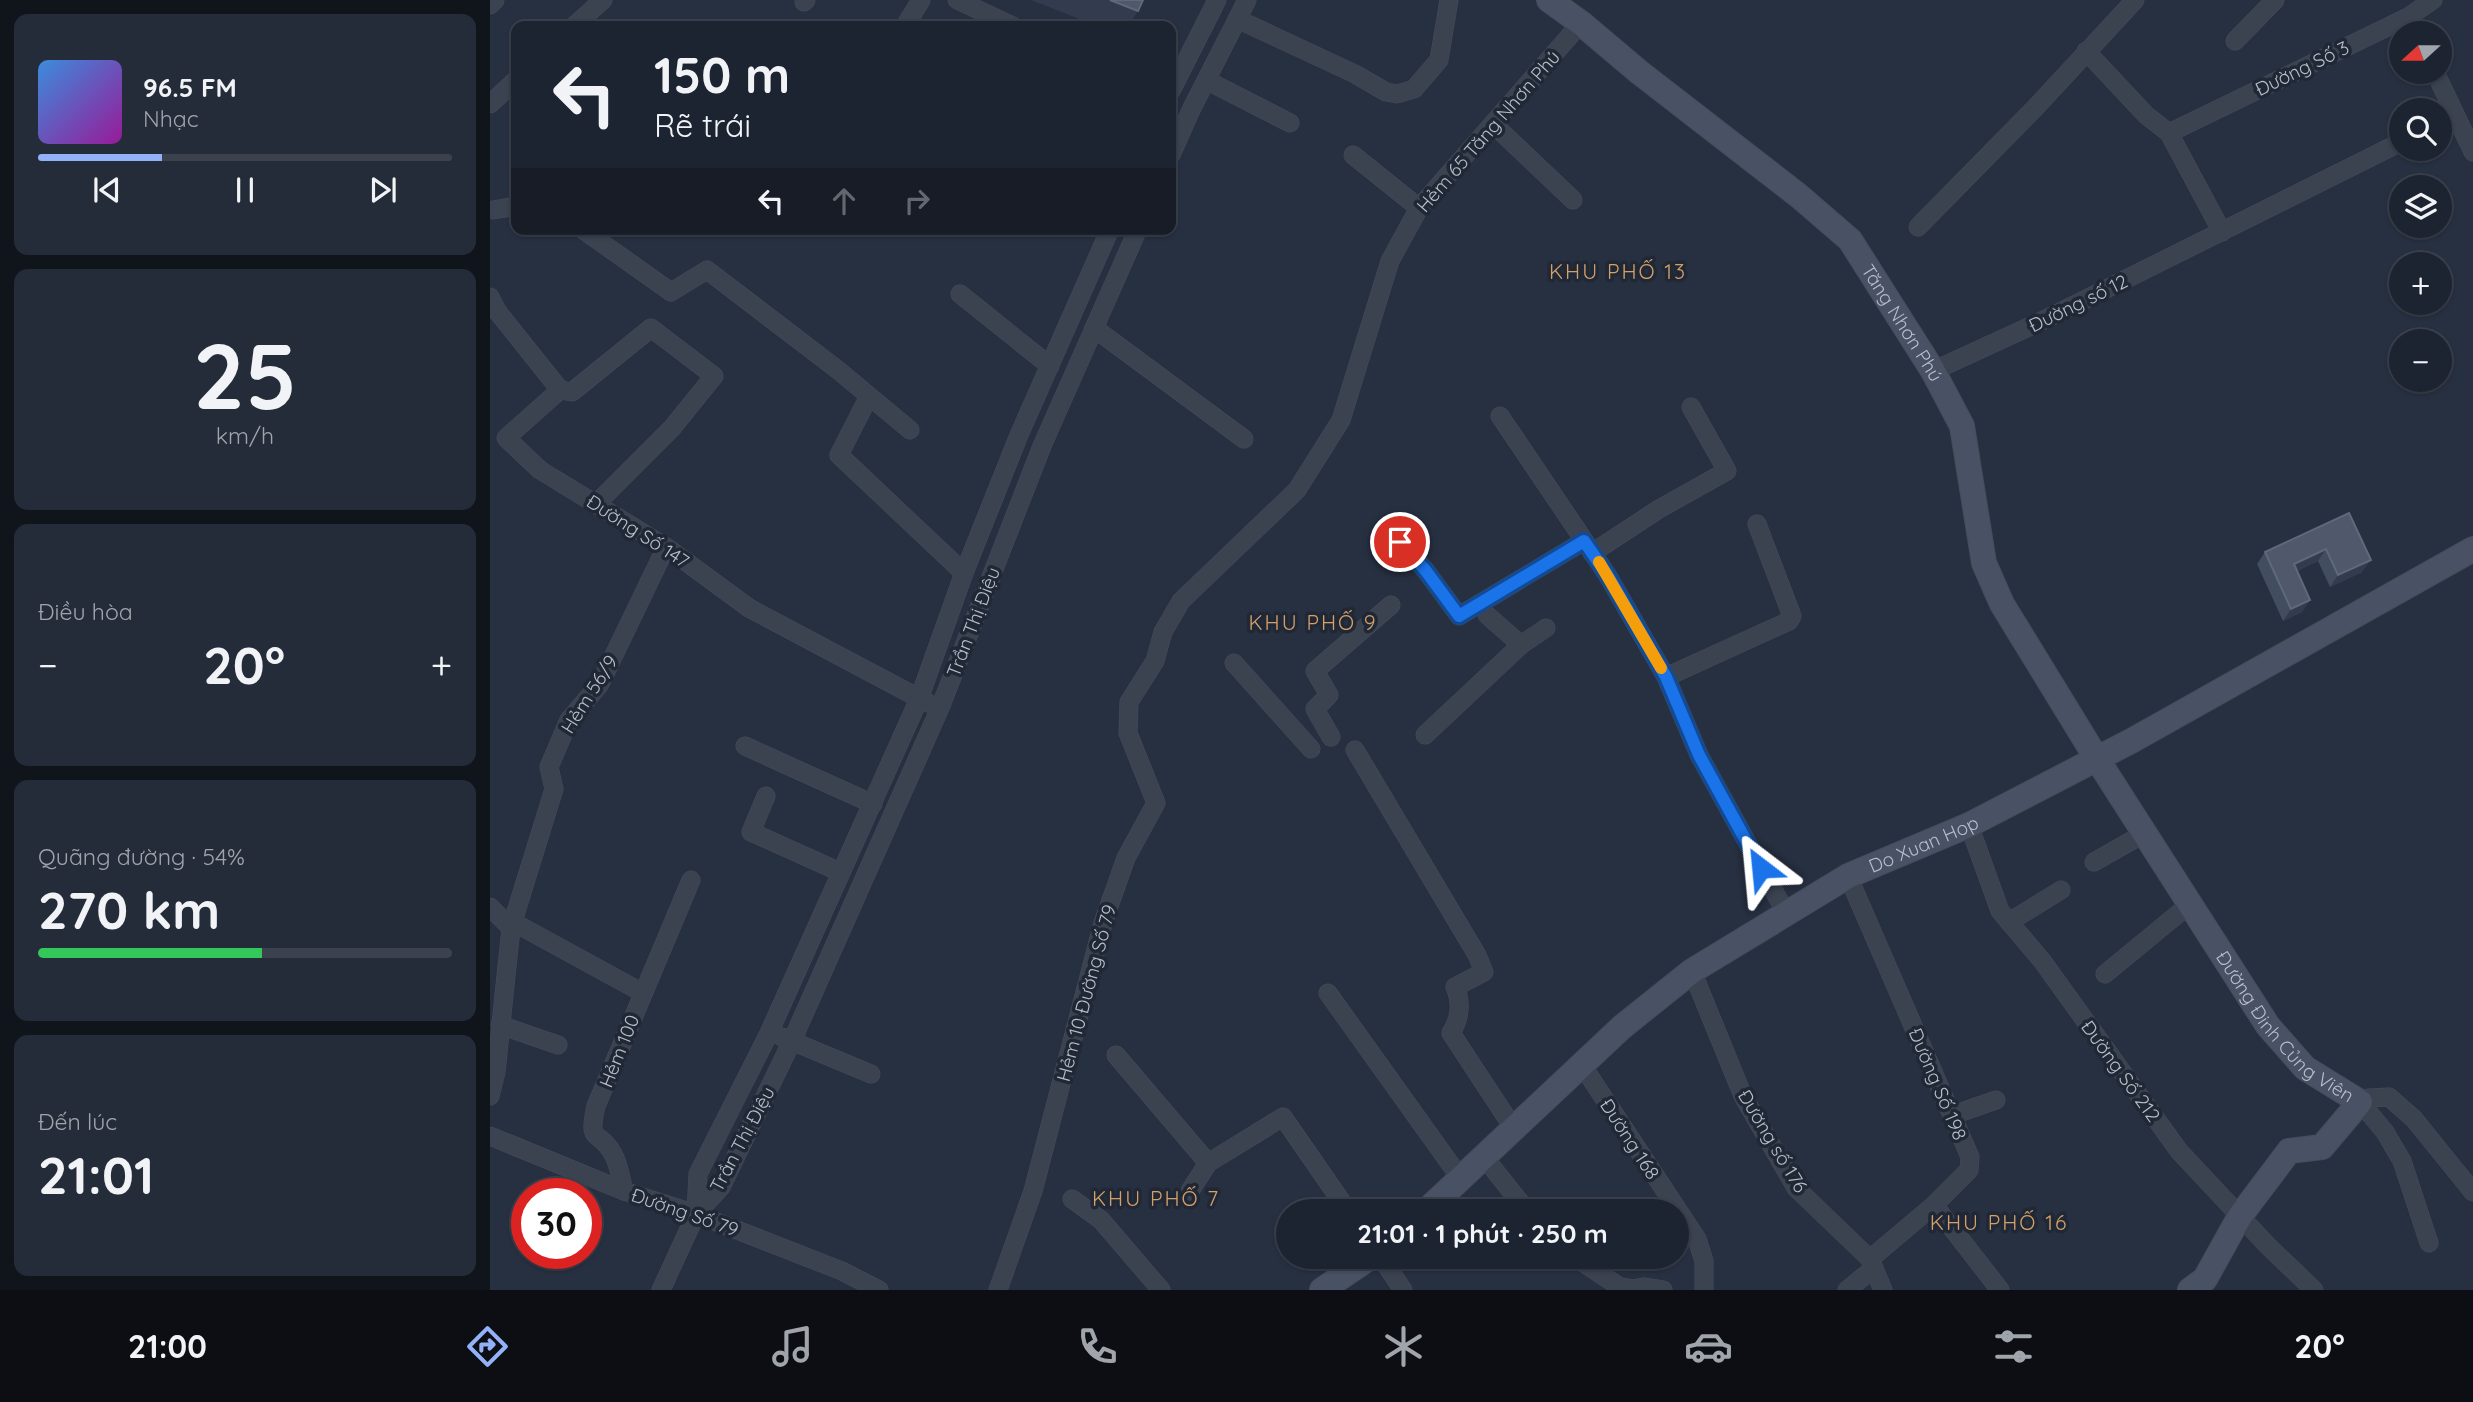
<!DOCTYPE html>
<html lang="vi">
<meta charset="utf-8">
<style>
body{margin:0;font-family:Quicksand,sans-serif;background:#252c39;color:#f1f3f6;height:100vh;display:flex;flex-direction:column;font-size:26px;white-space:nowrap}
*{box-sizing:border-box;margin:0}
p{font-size:23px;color:#a0a4ab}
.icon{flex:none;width:38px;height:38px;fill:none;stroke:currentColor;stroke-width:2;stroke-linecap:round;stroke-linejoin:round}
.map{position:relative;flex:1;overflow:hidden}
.side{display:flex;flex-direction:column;gap:14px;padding:14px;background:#10141b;width:490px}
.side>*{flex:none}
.top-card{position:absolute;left:21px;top:21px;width:665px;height:214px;border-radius:14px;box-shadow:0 2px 5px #0004,0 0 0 2px #3b414d;background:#1d2431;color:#f1f3f6;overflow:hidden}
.needle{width:46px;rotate:249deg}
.buttons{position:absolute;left:1899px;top:21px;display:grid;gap:14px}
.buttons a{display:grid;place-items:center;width:63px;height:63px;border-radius:50%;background:#1d2431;box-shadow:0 2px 5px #0004,0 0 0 2px #3b414d;font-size:35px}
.speed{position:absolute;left:21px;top:1178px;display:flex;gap:14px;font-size:35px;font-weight:700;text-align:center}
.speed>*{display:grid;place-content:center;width:91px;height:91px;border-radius:50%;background:#1d2431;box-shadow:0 2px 5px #0004,0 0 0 2px #3b414d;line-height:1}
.speed .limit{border:10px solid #d22;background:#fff;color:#111}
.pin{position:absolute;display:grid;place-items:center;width:60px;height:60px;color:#fff;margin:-30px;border:4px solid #fff;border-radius:50%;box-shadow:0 2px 7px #0007}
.me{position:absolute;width:77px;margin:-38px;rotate:331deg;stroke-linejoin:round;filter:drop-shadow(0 0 5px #0008)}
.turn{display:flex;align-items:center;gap:24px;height:147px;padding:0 28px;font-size:32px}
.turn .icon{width:91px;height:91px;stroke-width:2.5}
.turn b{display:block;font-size:49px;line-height:60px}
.lanes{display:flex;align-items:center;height:66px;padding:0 28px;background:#0003;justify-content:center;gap:35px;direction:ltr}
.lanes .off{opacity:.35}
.big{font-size:52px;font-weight:700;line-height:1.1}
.side .card{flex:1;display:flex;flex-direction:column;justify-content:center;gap:10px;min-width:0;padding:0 24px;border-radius:14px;background:#252c39}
.side .dial{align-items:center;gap:0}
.dial b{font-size:91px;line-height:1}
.song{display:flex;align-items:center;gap:21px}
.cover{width:84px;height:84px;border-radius:10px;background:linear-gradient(135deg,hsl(210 70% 55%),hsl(300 70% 35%))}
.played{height:7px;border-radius:4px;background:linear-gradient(90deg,#93b1f6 30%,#3b414d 30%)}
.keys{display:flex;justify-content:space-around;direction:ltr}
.heat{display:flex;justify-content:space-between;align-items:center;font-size:38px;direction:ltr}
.charge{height:10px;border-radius:5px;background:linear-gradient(90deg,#34c759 54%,#3b414d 0)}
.trip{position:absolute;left:786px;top:1199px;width:413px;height:70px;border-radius:35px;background:#1d2431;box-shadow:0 2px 5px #0004,0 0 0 2px #3b414d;font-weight:700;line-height:70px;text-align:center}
.menu{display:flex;height:112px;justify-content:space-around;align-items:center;background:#0c0e14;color:#a0a4ab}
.menu .icon{width:49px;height:49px}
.menu .current{color:#93b1f6}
.menu b{font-size:32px;color:#f1f3f6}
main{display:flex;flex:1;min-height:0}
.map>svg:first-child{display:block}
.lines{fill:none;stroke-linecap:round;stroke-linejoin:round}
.street-casing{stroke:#454c5a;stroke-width:19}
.secondary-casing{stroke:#454c5a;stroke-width:26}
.street{stroke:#3b4351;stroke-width:18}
.secondary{stroke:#495164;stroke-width:24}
.wall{fill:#424d5f}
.shaded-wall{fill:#323c4e}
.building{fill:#4f596b;stroke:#5f697a;stroke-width:2}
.route-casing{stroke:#114b97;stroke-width:18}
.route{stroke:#1a73e8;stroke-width:12}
.slow{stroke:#f59e0b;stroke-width:12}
.labels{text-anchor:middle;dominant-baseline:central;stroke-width:7;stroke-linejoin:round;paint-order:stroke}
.street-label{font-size:19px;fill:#b8becb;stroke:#202836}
.neighbourhood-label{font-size:21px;letter-spacing:2px;fill:#d3a06b;stroke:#202836}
</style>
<main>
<section class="side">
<div class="card">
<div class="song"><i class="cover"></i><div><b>96.5 FM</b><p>Nhạc</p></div></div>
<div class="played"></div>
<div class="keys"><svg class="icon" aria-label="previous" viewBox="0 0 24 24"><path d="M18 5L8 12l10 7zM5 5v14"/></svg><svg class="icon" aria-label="pause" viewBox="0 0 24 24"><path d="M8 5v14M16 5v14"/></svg><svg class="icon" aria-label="next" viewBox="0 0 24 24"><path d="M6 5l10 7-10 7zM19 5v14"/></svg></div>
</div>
<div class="card dial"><b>25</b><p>km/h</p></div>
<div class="card"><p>Điều hòa</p>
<div class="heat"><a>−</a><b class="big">20°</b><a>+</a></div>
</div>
<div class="card"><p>Quãng đường · 54%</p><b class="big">270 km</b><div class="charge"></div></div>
<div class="card"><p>Đến lúc</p><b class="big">21:01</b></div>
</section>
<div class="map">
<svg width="1983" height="1290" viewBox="0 0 1983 1290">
<rect width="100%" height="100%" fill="#273041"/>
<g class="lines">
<g class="street-casing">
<g id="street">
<polyline points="467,0 523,26"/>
<polyline points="314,2 316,0"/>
<polyline points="0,5 5,0"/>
<polyline points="747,19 865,74 896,92 907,94 924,89 949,60 959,0"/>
<polyline points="84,26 113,0"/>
<polyline points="415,26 431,0"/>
<polyline points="1745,41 1785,0"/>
<polyline points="1596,51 1656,115 1679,133 1732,232"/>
<polyline points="1945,72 1983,152"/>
<polyline points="716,80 800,123"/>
<polyline points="681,91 727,0"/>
<polyline points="0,104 26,80"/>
<polyline points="1003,124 1083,200"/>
<polyline points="1679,133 1918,17 1943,0"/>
<polyline points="681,155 701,110 757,0"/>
<polyline points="863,155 929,208"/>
<polyline points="3,210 26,206"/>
<polyline points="1428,227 1544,109 1645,0"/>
<polyline points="92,229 181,292 217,270 348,370 420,430"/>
<polyline points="470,294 560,366"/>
<polyline points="0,297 7,311 70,390 16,438 50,470 176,547 259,608 438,703"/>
<polyline points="604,328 754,439"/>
<polyline points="1443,371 1556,319 1911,142"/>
<polyline points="70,390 82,392 161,328 224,376 182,428 106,504"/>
<polyline points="379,396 349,455 474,573"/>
<polyline points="1010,416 1118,576 1176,677 1209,755 1296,913"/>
<polyline points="910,542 936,571 969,616 1094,541"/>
<polyline points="1102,553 1169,509 1237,471 1201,407"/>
<polyline points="997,615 1031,645"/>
<polyline points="744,663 821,749"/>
<polyline points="1176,677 1299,621 1302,616 1267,524"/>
<polyline points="935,735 1031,645 1056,628"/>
<polyline points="841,737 825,709 839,695 825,671 901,605"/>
<polyline points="255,746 383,804"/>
<path d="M865,750L987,955L994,972L965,987C972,1002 970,1019 961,1033L1024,1129"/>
<polyline points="276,796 261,832 350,872"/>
<polyline points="1479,825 1510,911 1553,962 1689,1151 1778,1246 1824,1290"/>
<polyline points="1604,862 1655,833"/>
<polyline points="1358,876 1480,1157 1479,1170 1444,1205 1380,1259"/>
<polyline points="0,907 21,928"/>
<polyline points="23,922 153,993"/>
<polyline points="1519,922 1571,890"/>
<polyline points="1202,971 1253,1096 1306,1188 1380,1259 1393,1290"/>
<polyline points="1615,974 1700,904"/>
<polyline points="838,993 971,1179"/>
<polyline points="10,1025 68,1045"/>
<polyline points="292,1037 381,1074"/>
<polyline points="626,1055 718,1163"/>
<polyline points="1092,1065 1207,1239 1214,1261 1214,1290"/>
<polyline points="0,1096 6,1072 21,928 64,789 59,767 79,720 110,684 176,547"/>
<polyline points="1463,1115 1506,1100"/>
<polyline points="0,1136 134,1191 206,1214 352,1271 389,1290"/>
<polyline points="994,1157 1037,1211"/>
<path d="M134,1191C131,1180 129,1164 123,1154C109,1128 97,1146 106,1106L201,880"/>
<polyline points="700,1191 718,1163 793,1117 858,1211"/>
<polyline points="582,1199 611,1220 671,1290"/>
<polyline points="1444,1205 1510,1290"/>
<polyline points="206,1214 208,1174 279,1033 429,699 474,573 529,435 620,229"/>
<polyline points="1939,1243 1912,1161 1895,1132 1870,1102 1879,1098 1899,1097 1924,1119 1983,1192"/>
<polyline points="890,1256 913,1290"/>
<polyline points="1083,1256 1130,1287 1143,1289 1153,1287 1173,1290"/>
<polyline points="171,1290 206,1214 231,1187 302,1041 450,708 552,446 648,229"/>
<polyline points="508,1290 543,1191 613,923 636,858 666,803 638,733 639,702 665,661 673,632 691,601 807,490 851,420 900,261 929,208 1091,23"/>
<polyline points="1357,1290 1384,1268"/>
</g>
</g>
<g class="secondary-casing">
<g id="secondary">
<path id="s1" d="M1059,0L1091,23L1149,72L1309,196L1360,240L1443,371L1472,426L1494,563L1512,604L1607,759L1778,1026L1815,1068L1870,1102L1832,1147L1799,1151L1750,1216L1715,1279L1700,1290"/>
<path id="s2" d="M936,1211L1132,1027L1202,971L1358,876L1479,825L1643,740L1983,549"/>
<polyline points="832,1290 882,1256"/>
</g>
</g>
<use href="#street" class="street"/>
<use href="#secondary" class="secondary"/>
</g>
<polygon class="wall" points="1859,513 1872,572 1840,587 1828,561 1807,571 1820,600 1812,612 1793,621 1767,564 1775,552"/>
<g class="shaded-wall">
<polygon points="541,0 620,0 648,11 638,26 607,26"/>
<polygon points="1836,549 1828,561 1796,576 1804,564"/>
<polygon points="1881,560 1872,572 1840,587 1848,575"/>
<polygon points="1820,600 1812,612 1793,621 1801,609"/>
</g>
<g class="building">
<polygon points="620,0 653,0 648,11"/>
<polygon points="1859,513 1881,560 1848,575 1836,549 1804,564 1820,600 1801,609 1775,552"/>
</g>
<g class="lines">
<g class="route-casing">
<polyline id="route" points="910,542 936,571 969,616 1094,541 1118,576 1176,677 1209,755 1271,868"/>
</g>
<use href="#route" class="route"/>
<polyline class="slow" points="1109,562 1171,668"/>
</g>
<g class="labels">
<g class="street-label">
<text transform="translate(1812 68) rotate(-26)">Đường Số 3</text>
<text transform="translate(998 131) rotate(-49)">Hẻm 65 Tăng Nhơn Phú</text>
<text transform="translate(1588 303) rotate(-26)">Đường số 12</text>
<text stroke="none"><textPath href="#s1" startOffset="483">Tăng Nhơn Phú</textPath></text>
<text transform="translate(148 531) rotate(33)">Đường Số 147</text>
<text transform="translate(483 622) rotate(-69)">Trần Thị Điệu</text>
<text transform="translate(99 694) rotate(-58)">Hẻm 56/9</text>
<text stroke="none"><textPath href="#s2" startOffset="623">Do Xuan Hop</textPath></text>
<text transform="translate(596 993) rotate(-75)">Hẻm 10 Đường Số 79</text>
<text stroke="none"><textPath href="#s1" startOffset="1297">Đường Đinh Củng Viên</textPath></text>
<text transform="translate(129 1051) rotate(-68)">Hẻm 100</text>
<text transform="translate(1631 1071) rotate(54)">Đường Số 212</text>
<text transform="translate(1448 1084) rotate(67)">Đường Số 198</text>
<text transform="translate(252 1139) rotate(-62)">Trần Thị Điệu</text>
<text transform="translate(1140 1139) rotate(57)">Đường 168</text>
<text transform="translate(1283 1141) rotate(59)">Đường số 176</text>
<text transform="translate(195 1212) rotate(19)">Đường Số 79</text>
</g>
<g class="neighbourhood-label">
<text x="1128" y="271">KHU PHỐ 13</text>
<text x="823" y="622">KHU PHỐ 9</text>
<text x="666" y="1198">KHU PHỐ 7</text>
<text x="1509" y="1222">KHU PHỐ 16</text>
</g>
</g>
</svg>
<div class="buttons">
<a><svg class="needle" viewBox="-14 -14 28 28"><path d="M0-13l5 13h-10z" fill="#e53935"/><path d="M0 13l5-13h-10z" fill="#a0a4ab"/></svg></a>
<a><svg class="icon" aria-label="search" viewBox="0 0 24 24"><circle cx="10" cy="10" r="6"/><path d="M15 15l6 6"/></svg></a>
<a><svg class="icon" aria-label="layers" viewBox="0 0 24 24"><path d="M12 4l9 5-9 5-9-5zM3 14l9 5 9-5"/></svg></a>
<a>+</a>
<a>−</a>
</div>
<div class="speed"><div class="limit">30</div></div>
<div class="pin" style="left:910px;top:542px;background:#d93025"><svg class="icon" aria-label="arrive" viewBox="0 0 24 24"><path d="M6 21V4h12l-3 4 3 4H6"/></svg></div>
<svg class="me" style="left:1271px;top:868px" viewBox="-20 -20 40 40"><path d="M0-17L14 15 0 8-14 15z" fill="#1a73e8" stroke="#fff" stroke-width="4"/></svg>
<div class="trip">21:01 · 1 phút · 250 m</div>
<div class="top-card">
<div class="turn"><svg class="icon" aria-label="left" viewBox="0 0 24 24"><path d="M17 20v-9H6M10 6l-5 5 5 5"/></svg><div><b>150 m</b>Rẽ trái</div></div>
<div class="lanes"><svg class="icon" aria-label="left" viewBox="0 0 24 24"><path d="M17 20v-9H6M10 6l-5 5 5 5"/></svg><svg class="icon off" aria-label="ahead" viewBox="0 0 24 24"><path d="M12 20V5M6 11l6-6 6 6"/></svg><svg class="icon off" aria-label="right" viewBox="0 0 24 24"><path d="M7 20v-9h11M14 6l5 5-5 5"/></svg></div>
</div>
</div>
</main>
<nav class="menu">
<b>21:00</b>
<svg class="icon current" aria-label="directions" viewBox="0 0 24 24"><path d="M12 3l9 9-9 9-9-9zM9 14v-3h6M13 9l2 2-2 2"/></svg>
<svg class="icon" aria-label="music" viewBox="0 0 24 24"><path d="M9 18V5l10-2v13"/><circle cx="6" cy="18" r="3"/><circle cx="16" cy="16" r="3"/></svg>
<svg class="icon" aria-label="phone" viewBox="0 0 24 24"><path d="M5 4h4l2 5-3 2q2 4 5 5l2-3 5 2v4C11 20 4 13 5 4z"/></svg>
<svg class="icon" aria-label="climate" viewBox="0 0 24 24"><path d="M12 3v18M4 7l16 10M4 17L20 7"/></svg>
<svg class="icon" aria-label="car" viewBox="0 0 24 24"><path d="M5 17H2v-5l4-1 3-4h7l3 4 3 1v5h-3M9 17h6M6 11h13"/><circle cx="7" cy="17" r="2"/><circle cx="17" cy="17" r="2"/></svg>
<svg class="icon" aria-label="filters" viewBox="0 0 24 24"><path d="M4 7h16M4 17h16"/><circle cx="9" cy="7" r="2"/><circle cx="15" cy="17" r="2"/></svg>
<b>20°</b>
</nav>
